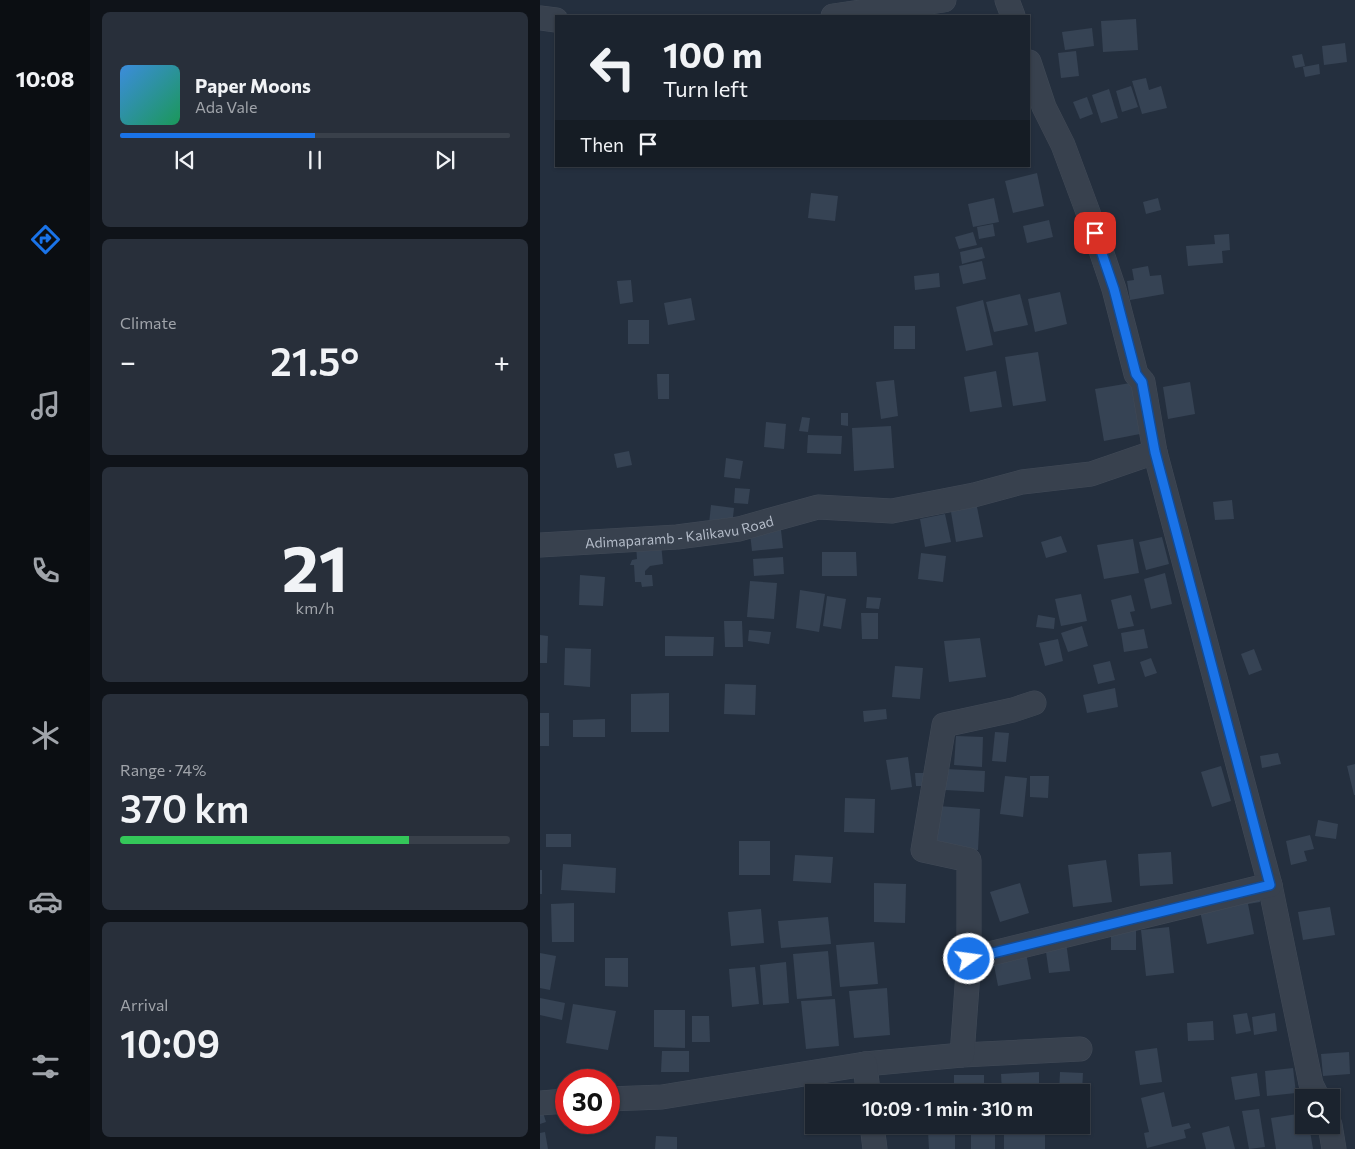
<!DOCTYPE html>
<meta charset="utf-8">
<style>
body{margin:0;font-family:Commissioner,sans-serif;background:#282f3a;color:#f1f3f6;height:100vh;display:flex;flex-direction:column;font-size:19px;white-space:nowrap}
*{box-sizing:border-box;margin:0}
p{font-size:16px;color:#a0a4aa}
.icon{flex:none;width:28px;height:28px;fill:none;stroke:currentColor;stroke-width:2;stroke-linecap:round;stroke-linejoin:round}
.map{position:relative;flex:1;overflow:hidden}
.side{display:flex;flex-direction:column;gap:12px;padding:12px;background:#0f1319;width:450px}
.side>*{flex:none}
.top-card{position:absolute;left:15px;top:15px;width:475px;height:152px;border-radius:0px;box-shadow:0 1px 4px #0004,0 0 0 1px #39404a;background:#1b232e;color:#f1f3f6;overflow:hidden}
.tools{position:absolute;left:755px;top:1089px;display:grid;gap:10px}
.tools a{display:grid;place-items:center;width:45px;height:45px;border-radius:0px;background:#1b232e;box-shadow:0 1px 4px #0004,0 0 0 1px #39404a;font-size:25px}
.speed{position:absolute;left:15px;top:1069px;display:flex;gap:10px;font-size:25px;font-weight:700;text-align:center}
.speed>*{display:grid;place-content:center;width:65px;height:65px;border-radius:50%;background:#1b232e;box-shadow:0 1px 4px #0004,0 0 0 1px #39404a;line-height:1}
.speed .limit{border:8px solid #d22;background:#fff;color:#111}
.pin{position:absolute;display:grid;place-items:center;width:42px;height:42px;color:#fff;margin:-21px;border-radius:10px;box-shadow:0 2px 8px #0006}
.me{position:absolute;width:55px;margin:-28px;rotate:76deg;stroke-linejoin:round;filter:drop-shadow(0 0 4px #0008)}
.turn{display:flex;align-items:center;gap:18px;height:105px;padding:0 25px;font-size:22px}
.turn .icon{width:65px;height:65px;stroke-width:2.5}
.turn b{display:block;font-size:35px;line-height:42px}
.then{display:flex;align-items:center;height:48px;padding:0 25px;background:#0003;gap:10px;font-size:19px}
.big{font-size:38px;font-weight:600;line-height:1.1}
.side .card{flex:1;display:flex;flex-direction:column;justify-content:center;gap:8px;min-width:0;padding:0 18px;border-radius:8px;background:#282f3a}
.side .dial{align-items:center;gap:0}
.dial b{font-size:65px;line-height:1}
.song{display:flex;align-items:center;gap:15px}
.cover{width:60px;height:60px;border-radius:8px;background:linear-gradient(135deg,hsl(210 70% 55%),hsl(150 70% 35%))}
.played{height:5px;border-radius:2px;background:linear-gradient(90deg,#1a73e8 50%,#39404a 50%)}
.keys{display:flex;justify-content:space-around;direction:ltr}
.heat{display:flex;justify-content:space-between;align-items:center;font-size:28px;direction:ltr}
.charge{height:8px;border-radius:4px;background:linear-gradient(90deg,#34c759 74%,#39404a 0)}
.trip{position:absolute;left:265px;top:1084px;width:285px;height:50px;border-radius:0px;background:#1b232e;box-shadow:0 1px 4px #0004,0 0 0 1px #39404a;font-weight:600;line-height:50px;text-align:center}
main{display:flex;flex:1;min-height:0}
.menu{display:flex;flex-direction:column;width:90px;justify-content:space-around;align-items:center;background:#0b0e12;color:#a0a4aa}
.menu .icon{width:35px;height:35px}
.menu .on{color:#1a73e8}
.menu b{font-size:22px;color:#f1f3f6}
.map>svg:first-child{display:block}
.building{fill:#364354}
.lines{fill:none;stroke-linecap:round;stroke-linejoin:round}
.street-casing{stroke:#414a57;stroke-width:25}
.street{stroke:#38414e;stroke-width:24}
.route-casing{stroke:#114b97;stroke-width:12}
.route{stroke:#1a73e8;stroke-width:9}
.labels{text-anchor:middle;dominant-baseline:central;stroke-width:5;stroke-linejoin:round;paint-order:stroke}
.street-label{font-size:14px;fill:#b4bcc9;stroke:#1d2633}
</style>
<main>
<nav class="menu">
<b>10:08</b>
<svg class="icon on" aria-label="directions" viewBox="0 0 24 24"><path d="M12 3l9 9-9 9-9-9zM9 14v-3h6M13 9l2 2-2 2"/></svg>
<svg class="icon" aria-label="music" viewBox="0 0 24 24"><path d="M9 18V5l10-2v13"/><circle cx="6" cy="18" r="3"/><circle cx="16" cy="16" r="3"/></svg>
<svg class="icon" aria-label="phone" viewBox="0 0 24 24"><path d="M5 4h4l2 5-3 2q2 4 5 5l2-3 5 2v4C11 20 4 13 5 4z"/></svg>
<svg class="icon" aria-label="climate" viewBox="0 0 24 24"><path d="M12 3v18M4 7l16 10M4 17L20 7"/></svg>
<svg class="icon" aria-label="car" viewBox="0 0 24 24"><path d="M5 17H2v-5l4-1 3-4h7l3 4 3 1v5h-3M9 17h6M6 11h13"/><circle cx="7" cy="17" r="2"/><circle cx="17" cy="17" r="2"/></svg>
<svg class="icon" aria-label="filters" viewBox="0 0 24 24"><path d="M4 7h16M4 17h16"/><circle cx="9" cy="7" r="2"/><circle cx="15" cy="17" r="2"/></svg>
</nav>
<section class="side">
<div class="card">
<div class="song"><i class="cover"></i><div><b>Paper Moons</b><p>Ada Vale</p></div></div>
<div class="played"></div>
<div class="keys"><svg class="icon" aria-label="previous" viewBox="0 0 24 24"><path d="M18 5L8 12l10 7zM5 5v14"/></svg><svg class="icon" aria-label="pause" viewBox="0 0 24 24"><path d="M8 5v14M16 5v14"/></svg><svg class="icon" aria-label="next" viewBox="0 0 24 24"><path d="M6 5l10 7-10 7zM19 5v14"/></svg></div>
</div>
<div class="card"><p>Climate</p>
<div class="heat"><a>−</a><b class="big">21.5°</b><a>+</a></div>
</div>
<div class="card dial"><b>21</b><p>km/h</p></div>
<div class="card"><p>Range · 74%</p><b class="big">370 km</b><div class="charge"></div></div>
<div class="card"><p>Arrival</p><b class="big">10:09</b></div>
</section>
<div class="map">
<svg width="815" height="1149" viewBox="0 0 815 1149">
<rect width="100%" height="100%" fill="#242f3e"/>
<g class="building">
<polygon points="596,19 598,50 563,52 561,21"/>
<polygon points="552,28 554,46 525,50 522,32"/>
<polygon points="805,43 807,62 784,65 782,46"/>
<polygon points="536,51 539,76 521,78 518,53"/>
<polygon points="762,54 765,66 755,68 752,56"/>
<polygon points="779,64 780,74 765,77 763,67"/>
<polygon points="606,78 609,90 621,86 627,108 602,114 592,81"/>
<polygon points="591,86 598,107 582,112 576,91"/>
<polygon points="569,89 578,118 561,123 552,95"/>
<polygon points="547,97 553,114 540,119 533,102"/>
<polygon points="497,173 504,206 473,213 465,181"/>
<polygon points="271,193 298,196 295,221 268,218"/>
<polygon points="454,198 459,222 433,227 428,204"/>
<polygon points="618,198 621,210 606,214 603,202"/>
<polygon points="509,220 513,237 487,243 483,226"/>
<polygon points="453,224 455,236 439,239 437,227"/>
<polygon points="433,232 437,245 419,249 415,237"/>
<polygon points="689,234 690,250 682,251 683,263 648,266 646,246 675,244 674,235"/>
<polygon points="442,247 445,258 422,264 420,252"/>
<polygon points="442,261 446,279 423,284 419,266"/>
<polygon points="608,266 610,276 621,275 624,294 590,300 587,281 594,280 592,269"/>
<polygon points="399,273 400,287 375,290 374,276"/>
<polygon points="91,280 93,302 80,304 77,281"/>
<polygon points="520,292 527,324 495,332 488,299"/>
<polygon points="480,294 488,325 454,332 446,302"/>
<polygon points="151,298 155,320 128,325 124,303"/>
<polygon points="443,300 453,345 426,351 416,307"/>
<rect x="88" y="320" width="21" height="24"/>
<rect x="354" y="326" width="21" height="23"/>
<polygon points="498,352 506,401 473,406 465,357"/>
<polygon points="456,371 462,407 430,412 424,377"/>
<polygon points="117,374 129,374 129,399 118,399"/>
<polygon points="354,380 358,416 341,419 336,382"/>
<polygon points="596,382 605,433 564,441 555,389"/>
<polygon points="650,382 655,414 628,419 623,387"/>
<polygon points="301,413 308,413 308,426 301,425"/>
<polygon points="262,417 270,418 268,432 259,431"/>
<polygon points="226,422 246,424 244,449 224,447"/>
<polygon points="351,426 354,468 314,471 312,428"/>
<polygon points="268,435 302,436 301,454 267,453"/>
<polygon points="89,451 92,465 77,468 74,454"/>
<polygon points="186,458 203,461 200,479 184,477"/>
<polygon points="195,488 210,489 208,504 194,503"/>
<polygon points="692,500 694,519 675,520 673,502"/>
<polygon points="436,502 443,537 416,542 410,506"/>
<polygon points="171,505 194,508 192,526 169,524"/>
<polygon points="405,514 411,542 385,547 380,519"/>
<polygon points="241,530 243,548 212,551 210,533"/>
<polygon points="521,536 527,552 506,558 501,542"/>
<polygon points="622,537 629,564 606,570 599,542"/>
<polygon points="593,539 599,573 564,579 557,545"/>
<polygon points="121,543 123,564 110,566 105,571 105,575 112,575 113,586 102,587 101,582 95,582 94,565 90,565 92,560 97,559 96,545"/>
<polygon points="282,552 316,552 317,576 282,576"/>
<polygon points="381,553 406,556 403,582 378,579"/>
<polygon points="243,557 244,574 214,576 213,559"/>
<polygon points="625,573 632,604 611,609 604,579"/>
<polygon points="40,575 65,577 63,606 39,605"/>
<polygon points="210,581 237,583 234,619 207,617"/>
<polygon points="260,590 285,594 279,632 256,628"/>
<polygon points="541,594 547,621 521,626 515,599"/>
<polygon points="591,595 595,611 590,612 594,626 578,629 571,600"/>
<polygon points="287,596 306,599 301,629 283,626"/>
<polygon points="327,597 341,598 339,609 326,608"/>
<polygon points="321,613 338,613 338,639 322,639"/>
<polygon points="498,615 515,618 514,629 496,627"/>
<polygon points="184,621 202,621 203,647 185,647"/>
<polygon points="542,626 548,646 528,652 521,633"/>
<polygon points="604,629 608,648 584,652 581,633"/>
<polygon points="209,630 231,632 229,644 208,641"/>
<polygon points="0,635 8,636 7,663 0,663"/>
<polygon points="125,636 174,637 173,656 125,656"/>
<polygon points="440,638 446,677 409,682 404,641"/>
<polygon points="518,639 523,661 505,666 499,643"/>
<polygon points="25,648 51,649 50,687 24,685"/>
<polygon points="714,649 722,670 709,675 701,654"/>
<polygon points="611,658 617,673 605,677 600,662"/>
<polygon points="570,661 575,680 558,684 553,665"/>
<polygon points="355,666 383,668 380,699 352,697"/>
<polygon points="185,684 216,685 215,715 184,714"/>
<polygon points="575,688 578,707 547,713 543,695"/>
<polygon points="129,693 129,732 91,732 91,694"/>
<polygon points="346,709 347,719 324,722 323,711"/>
<rect x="0" y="713" width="9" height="33"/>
<polygon points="65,719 65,737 33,737 33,720"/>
<polygon points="455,732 469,733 466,762 452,761"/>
<polygon points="416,736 443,737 442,767 414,765"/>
<polygon points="738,753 741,764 722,768 720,756"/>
<polygon points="368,757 372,787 351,790 346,760"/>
<polygon points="815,764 815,795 814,795 807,766"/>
<polygon points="681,766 691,801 672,807 661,772"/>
<polygon points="406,769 445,771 444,792 405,790"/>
<polygon points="375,773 388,773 388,786 376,786"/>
<polygon points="465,776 487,778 483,817 460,814"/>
<polygon points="490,776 509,776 508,798 490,797"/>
<polygon points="305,798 335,799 334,833 304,832"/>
<polygon points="398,806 440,809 438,850 395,848"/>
<polygon points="778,820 798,824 796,839 775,836"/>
<rect x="6" y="834" width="25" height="13"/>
<polygon points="770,835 774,849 764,851 767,861 751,865 746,841"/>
<rect x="199" y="841" width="31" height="34"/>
<polygon points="631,852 633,884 600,886 598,854"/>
<polygon points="255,855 293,857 291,883 253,881"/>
<polygon points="566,860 572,902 533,907 528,865"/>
<polygon points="23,864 76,868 75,893 21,890"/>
<rect x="0" y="870" width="2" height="24"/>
<polygon points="334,883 366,884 365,923 334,922"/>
<polygon points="480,883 489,913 460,922 450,892"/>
<polygon points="718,890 720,902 708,904 714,934 667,944 660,911"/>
<polygon points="34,903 34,942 12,942 11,904"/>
<polygon points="790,907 795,935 763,940 758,912"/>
<polygon points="221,909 224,943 191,946 188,912"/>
<polygon points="288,917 291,944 241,948 238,921"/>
<rect x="571" y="925" width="25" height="25"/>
<polygon points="629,927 634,973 606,976 601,930"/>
<polygon points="334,942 338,984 300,987 296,945"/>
<polygon points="526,942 530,971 509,973 505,945"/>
<polygon points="288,951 292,996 257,999 253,954"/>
<polygon points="0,953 16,956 10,990 0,988"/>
<polygon points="486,953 491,979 458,986 453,960"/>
<polygon points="65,958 88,958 88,987 65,986"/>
<polygon points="246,962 249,1003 223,1005 220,965"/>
<polygon points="215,967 219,1004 192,1007 189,969"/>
<polygon points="347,988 350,1035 314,1038 309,991"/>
<polygon points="0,998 25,1003 22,1020 0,1015"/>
<polygon points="295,999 299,1046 266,1049 261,1001"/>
<polygon points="33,1004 76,1011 68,1050 26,1043"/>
<polygon points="114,1010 145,1010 145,1048 114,1047"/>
<polygon points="707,1013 711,1031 696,1034 693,1015"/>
<polygon points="735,1013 737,1031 714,1035 712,1017"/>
<polygon points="152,1016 169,1016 170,1042 152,1042"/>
<polygon points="673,1021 674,1040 648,1041 647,1023"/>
<polygon points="617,1048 622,1082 600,1085 595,1051"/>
<polygon points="122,1051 149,1051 149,1072 121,1072"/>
<polygon points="809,1052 810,1074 783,1076 781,1054"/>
<polygon points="753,1068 756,1093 727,1096 725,1071"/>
<polygon points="499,1072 499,1092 462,1092 461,1074"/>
<polygon points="520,1072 543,1073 542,1092 519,1092"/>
<polygon points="717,1073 720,1096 695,1100 691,1077"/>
<rect x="414" y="1075" width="30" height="17"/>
<polygon points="624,1092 632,1127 649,1123 651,1128 644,1130 646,1138 607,1148 604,1133 609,1132 601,1098"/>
<polygon points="0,1103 6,1122 0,1124"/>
<polygon points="719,1109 725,1147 709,1149 702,1111"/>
<polygon points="764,1113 764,1125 769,1125 773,1149 736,1149 731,1118"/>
<rect x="464" y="1126" width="41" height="23"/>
<polygon points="689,1126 695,1149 666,1149 662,1133"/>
<rect x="431" y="1129" width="24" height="20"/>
<polygon points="5,1132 8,1149 0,1149 0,1133"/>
<polygon points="388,1132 415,1132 415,1149 389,1149"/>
<polygon points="116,1136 137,1137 137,1149 115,1149"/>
</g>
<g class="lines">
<g class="street-casing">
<g id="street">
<polyline points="467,0 473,16"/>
<polyline points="293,16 404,0"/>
<polyline points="0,18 16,20"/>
<polyline points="615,452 730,885 771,1084 778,1098"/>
<path id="s1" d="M0,545L137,537L199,529L278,507L352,511L434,495L482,482L551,474L615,452L603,382L596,374L574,289L549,215L523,145L504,107L489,62"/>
<polyline points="429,959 730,885"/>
<polyline points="422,1055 540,1049"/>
<polyline points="325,1064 422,1055 429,959 429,860 383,850 404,725 473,710 494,703"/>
<polyline points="69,1099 122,1097 325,1064 328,1092"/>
<polyline points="0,1103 26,1101"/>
<polyline points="332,1125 335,1149"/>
<polyline points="790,1125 794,1149"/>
</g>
</g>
<use href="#street" class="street"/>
</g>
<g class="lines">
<g class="route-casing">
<polyline id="route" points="429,959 730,885 615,452 602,382 596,374 574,289 555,233"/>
</g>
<use href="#route" class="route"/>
</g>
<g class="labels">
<g class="street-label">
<text stroke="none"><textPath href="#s1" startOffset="140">Adimaparamb - Kalikavu Road</textPath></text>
</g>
</g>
</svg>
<div class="tools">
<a><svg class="icon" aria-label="search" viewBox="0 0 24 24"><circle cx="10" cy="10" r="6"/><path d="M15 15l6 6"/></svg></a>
</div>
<div class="speed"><div class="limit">30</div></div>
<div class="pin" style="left:555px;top:233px;background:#d93025"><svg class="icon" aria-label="arrive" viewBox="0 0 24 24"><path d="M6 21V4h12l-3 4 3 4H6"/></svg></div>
<svg class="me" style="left:429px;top:959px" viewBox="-20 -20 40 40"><circle r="17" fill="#1a73e8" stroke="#fff" stroke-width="3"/><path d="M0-11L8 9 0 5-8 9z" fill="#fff"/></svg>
<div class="trip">10:09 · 1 min · 310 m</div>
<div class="top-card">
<div class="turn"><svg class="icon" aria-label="left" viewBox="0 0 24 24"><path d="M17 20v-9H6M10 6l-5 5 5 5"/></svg><div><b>100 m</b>Turn left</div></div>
<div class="then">Then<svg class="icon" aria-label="arrive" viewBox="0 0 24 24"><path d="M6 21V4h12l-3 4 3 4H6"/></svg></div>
</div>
</div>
</main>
